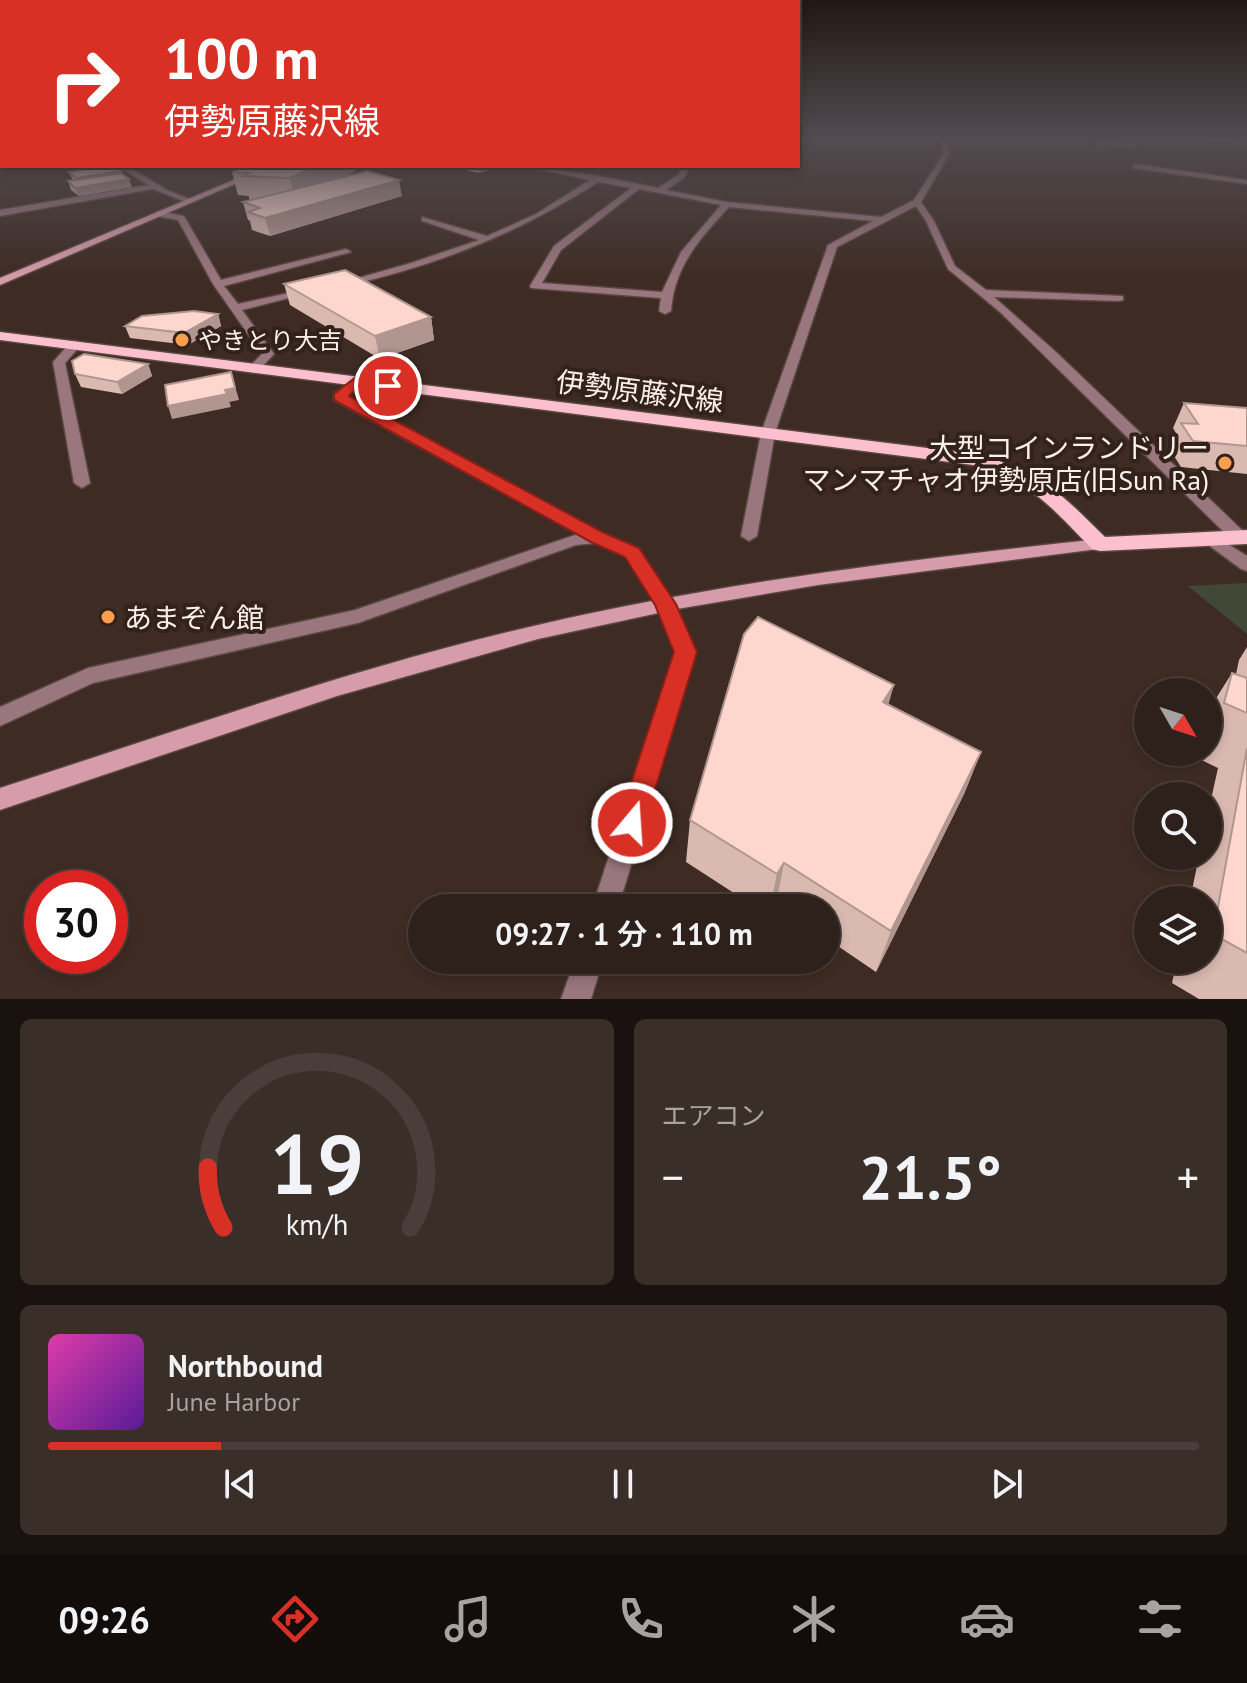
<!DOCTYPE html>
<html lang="ja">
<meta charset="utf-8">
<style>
body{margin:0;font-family:"PT Sans","Noto Sans JP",sans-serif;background:#3a2e28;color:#f1f3f6;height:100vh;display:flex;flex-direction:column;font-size:30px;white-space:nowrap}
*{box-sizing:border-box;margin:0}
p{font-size:26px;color:#a7a3a3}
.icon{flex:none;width:44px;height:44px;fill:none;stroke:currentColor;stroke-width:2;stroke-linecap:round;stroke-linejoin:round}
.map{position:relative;height:999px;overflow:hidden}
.side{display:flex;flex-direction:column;gap:20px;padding:20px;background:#19120f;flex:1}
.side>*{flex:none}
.hud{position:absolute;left:0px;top:0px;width:800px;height:168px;box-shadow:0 4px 12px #0003,0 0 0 2px #493e3a;background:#d93025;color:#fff;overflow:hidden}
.needle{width:52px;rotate:129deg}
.controls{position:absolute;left:1134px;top:678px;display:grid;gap:16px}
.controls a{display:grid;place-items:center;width:88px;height:88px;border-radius:50%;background:#2e211b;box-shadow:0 4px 12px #0003,0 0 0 2px #493e3a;font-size:40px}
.speed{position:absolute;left:24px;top:870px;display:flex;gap:16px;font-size:40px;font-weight:700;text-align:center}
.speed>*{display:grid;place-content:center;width:104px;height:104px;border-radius:50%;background:#2e211b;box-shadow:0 4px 12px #0003,0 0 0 2px #493e3a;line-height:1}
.speed .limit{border:12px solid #d22;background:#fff;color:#111}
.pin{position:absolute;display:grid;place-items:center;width:68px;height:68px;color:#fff;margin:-34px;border:4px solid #fff;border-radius:50%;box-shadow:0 2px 8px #0007}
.me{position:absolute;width:88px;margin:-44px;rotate:18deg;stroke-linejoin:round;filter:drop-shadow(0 0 6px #0008)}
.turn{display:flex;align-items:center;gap:28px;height:168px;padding:0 32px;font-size:36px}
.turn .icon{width:104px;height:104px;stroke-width:2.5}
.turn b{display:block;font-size:56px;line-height:68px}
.big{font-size:60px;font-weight:600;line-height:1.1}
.side .card{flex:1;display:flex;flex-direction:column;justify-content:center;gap:12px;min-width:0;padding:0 28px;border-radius:12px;background:#3a2e28}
.side .dial{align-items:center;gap:0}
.dial svg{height:208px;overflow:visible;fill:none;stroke:#493e3a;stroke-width:7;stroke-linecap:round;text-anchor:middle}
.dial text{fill:#f1f3f6;stroke:none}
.song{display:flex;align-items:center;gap:24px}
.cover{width:96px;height:96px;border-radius:12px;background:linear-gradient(135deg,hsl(320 70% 55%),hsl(270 70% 35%))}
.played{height:8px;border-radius:4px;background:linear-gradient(90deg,#d93025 15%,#493e3a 15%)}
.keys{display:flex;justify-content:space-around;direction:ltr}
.heat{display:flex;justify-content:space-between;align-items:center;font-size:44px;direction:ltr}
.side .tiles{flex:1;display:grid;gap:20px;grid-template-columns:1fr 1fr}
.card:last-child{grid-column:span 2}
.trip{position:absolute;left:408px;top:894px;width:432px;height:80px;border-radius:40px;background:#2e211b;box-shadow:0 4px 12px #0003,0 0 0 2px #493e3a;font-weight:600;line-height:80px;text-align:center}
.menu{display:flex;height:128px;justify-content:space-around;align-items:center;background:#120d0b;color:#a7a3a3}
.menu .icon{width:56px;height:56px}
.menu .on{color:#d93025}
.menu b{font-size:36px;color:#f1f3f6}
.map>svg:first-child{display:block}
.green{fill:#424836}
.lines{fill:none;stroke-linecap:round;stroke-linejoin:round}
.lane-casing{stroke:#594740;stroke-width:3}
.street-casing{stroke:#594740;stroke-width:3}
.secondary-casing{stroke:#594740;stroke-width:3}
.primary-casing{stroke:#594740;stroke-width:3}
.lane{fill:#9a767f;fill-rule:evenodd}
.street{fill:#9a767f;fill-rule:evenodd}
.secondary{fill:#d69cab;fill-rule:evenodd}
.primary{fill:#fbbfce;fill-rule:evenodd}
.wall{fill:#dab9b1}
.shaded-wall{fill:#b19690}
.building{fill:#fdd7ce;stroke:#b19690;stroke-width:2}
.route{fill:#d93025;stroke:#8d1f18;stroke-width:2}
.poi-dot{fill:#fb9e50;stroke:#33221b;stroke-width:3}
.labels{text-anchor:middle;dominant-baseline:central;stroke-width:8;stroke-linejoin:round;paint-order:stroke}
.far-poi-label{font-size:24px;fill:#fcf0ea;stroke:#33221b;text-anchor:start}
.street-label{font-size:28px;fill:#fcf0ea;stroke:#33221b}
.poi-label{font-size:28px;fill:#fcf0ea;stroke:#33221b;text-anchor:end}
</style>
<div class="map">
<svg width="1247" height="999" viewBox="0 0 1247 999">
<rect width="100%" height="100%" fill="#3e2c24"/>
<polygon class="green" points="1247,583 1247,634 1188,586 1246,583"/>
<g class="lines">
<g class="lane-casing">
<polygon id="lane" points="1130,138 1136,138 1137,147 1102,145 1104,149 1101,151 1093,143 1096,141 1131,144"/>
</g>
<g class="street-casing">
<g id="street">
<path d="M939,138H945L950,153L921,202L934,221L955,266L986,290L1123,296V300L1119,301L994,297L1057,353L1244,532L1246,536L1244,540H1232L1000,312L948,269L926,221L916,206L837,247L775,433L757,536L749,541L741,536L761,433L828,245L873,221L729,207C700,238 674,267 671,311L665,314L659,311L661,298L531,288L530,286L554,246L631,188L598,182C516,235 437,265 342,287L337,284L411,263L479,240L422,221V217L487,236L536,214L590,180L524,166L599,176L658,188L678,175L683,166H691L684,178L666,190L727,202L881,217L914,200L944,153ZM639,189L721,205L681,252L662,292L542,283L561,250Z"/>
<polygon points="1201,138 1247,140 1247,144 1204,140"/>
<rect x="0" y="153" width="2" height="4"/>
<polygon points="1135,164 1247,180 1247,184 1132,168"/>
<polygon points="118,166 127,166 169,191 195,201 188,203 153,189 0,216 0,210 148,185"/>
<polygon points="159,211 184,216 221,280 346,249 351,252 224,286 238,304 307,289 312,292 242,310 274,354 257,372 253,373 247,369 262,354 213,284 178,220 156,216 156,212"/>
<polygon points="75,341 81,345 65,363 90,483 82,488 74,483 53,362 71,342"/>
<polygon points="356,378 362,382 348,396 604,534 638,548 674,604 696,652 618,908 592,908 676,652 656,604 626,556 596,543 576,545 358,623 93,683 0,726 0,707 88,668 355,610 578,534 334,400 334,394"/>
<polygon points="1209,532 1247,556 1247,571 1241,569 1203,541 1201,537 1203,533"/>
<polygon points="575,960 603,960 591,999 561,999"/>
</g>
</g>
<g class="secondary-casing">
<g id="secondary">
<polygon points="267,166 277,166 0,285 0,278"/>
<path d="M1100,539L1106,540L1109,544L1106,548L818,585L677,609L538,639L337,696L0,810V788C178,731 355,667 538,625C723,582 912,559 1100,539Z"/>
</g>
</g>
<g class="primary-casing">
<path id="primary" d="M0,332L975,454C1041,471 1058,491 1105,537L1247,530V544L1100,551L1092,549C1048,504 1035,485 973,465L0,340Z"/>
</g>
<use href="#lane" class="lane"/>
<use href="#street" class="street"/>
<use href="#secondary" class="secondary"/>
<use href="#primary" class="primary"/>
</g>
<g class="wall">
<polygon points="365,166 340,178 402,196 270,236 252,230 250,221 248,220 243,202 254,199 249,199 249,196 238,195 232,172"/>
<polygon points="449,166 497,166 497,168 478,173"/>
<polygon points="121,171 132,187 79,196 71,190 68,181 73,181 69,172"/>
<polygon points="284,284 431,317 434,340 380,359 290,305"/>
<polygon points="218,314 221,326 188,345 130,338 125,326"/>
<polygon points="148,364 152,376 122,394 81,387 75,374"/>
<polygon points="1184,403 1247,408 1247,474 1181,467 1169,448 1176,433 1173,428"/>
<polygon points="1247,647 1247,999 1199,999 1172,983 1177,960 1208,960 1208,900 1190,900 1199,856 1208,856 1208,813 1218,768 1191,755 1191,752 1208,752 1208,711 1232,673 1236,674 1239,660"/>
<polygon points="889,705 981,752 964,794 876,972 826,938 826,908 781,908 776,904 773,908 757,908 686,862 690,820"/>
</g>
<g class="shaded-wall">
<polygon points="317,166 365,166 295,201 290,178"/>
<polygon points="477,166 497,166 497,168 478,173"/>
<polygon points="121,171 124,179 80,187 76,178"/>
<polygon points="129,179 132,187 79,196 75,188"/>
<polygon points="399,180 402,196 270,236 265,218"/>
<polygon points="218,314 221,326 188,345 184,333"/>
<polygon points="431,317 434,340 380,359 375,336"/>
<polygon points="148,364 152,376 122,394 117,382"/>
<polygon points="231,372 239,400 229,402 225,390"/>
<polygon points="227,394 231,407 172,419 168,406"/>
<polygon points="894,685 882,727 883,702"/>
<polygon points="981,752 964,794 876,972 891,931"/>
<polygon points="784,863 776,904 773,908 770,908 777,874"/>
</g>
<g class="building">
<polygon points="109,166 114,166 121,171 76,178 69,172"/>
<polygon points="246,166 317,166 290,178 243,176 249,173 232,172"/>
<polygon points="367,171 399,180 265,218 248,212 260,208 243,202"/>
<polygon points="121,173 129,179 75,188 68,181"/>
<polygon points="345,270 431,317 375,336 284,284"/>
<polygon points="194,311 218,314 184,333 125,326 142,316"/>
<polygon points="84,354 148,364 117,382 75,374 72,361"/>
<polygon points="231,372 235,388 225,390 227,394 168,406 165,385"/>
<polygon points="1184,403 1247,408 1247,446 1193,441 1181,423 1198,424"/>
<polygon points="758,617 894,685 883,702 981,752 891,931 784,863 777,874 690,820 744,634"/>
<polygon points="1232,673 1247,678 1247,713 1224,703"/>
<polygon points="1247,748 1247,953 1213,934"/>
</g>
<linearGradient id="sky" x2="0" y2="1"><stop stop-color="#221814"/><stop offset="0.5" stop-color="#524b50"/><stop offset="1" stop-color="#524b50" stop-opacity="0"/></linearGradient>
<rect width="1247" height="278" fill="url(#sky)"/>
<polygon class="route" points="356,377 388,381 395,386 388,390 359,387 349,396 604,533 639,548 676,604 697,652 642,832 632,835 622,832 618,823 674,652 655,605 625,557 591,542 334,400 334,394"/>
<g class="poi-dot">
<circle cx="182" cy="340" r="8"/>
<circle cx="1225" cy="463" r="8"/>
<circle cx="108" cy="617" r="8"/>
</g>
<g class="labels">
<g class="far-poi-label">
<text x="198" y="340">やきとり大吉</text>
</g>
<g class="street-label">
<text transform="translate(640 391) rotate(7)">伊勢原藤沢線</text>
</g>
<g class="poi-label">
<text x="1209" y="447">大型コインランドリー<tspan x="1209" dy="32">マンマチャオ伊勢原店(旧Sun Ra)</tspan></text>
<text x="124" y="617" text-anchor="start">あまぞん館</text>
</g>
</g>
</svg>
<div class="controls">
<a><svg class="needle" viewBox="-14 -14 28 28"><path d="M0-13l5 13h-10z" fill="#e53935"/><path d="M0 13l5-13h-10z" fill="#a7a3a3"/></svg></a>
<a><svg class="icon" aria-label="search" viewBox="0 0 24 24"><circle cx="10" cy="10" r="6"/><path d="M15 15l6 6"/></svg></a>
<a><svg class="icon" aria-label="layers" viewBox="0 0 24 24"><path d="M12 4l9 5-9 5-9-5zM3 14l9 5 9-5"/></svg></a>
</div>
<div class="speed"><div class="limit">30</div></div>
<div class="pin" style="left:388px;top:386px;background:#d93025"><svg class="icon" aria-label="arrive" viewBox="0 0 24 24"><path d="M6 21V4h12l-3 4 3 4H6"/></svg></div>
<svg class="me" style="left:632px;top:823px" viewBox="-20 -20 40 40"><circle r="17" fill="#d93025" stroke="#fff" stroke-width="3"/><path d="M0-11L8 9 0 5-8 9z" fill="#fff"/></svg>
<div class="trip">09:27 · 1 分 · 110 m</div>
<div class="hud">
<div class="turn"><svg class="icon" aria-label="right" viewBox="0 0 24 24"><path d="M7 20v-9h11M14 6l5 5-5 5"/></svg><div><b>100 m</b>伊勢原藤沢線</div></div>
</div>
</div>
<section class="side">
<div class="tiles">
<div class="card dial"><svg viewBox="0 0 100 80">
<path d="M14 69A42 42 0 1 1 86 69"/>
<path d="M14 69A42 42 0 0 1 8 46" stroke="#d93025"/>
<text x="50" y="56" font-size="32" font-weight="700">19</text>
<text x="50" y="72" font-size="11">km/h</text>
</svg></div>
<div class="card"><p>エアコン</p>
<div class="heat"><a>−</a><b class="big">21.5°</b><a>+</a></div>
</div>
<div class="card">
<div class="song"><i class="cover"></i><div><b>Northbound</b><p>June Harbor</p></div></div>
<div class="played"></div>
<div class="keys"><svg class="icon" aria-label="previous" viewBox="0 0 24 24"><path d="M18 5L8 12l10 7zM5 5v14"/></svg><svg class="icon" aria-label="pause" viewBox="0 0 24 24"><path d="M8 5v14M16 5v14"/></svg><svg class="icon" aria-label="next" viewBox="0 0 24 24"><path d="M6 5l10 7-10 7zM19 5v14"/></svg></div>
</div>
</div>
</section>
<nav class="menu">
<b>09:26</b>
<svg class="icon on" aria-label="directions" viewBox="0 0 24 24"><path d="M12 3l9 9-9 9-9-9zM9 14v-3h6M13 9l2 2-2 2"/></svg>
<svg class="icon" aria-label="music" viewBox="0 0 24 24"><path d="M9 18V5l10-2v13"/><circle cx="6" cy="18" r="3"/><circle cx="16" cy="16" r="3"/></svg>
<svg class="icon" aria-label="phone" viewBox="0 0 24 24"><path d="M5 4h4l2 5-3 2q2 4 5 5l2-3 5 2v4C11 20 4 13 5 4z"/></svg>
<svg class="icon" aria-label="climate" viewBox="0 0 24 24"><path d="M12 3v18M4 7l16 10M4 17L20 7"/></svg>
<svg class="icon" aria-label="car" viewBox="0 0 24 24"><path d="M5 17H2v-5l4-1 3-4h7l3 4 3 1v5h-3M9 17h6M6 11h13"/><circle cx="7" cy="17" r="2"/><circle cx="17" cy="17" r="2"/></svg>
<svg class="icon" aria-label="filters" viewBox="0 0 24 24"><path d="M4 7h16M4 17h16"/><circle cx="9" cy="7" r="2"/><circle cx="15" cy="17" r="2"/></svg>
</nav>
